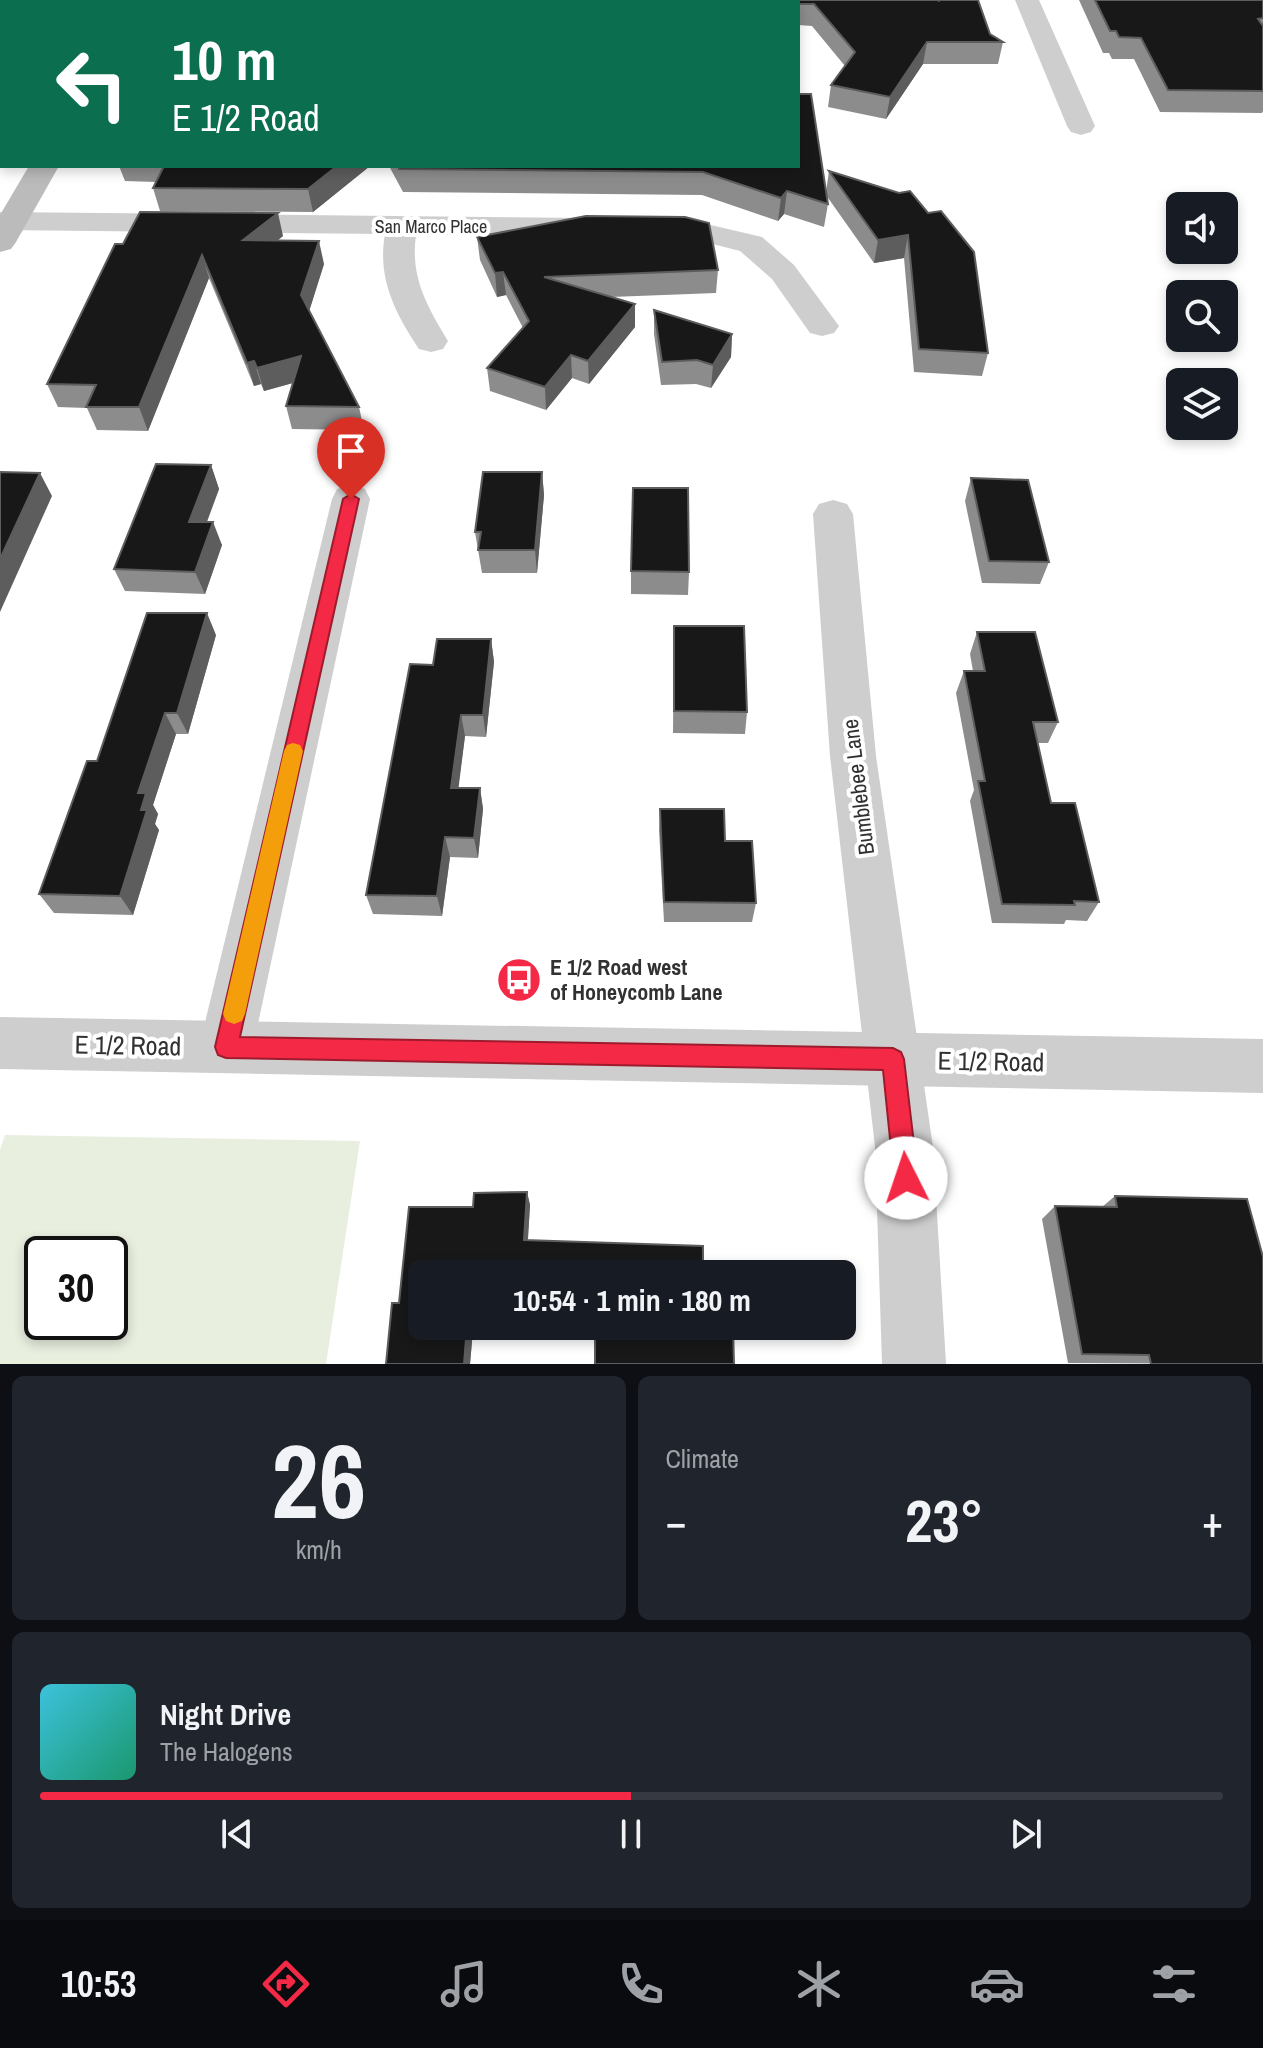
<!DOCTYPE html>
<meta charset="utf-8">
<style>
body{margin:0;font-family:"Archivo Narrow",sans-serif;background:#20242c;color:#f1f3f6;height:100vh;display:flex;flex-direction:column;font-size:30px;white-space:nowrap}
*{box-sizing:border-box;margin:0}
p{font-size:26px;color:#9ea1a6}
.icon{flex:none;width:44px;height:44px;fill:none;stroke:currentColor;stroke-width:2;stroke-linecap:round;stroke-linejoin:round}
.map{position:relative;height:1364px;overflow:hidden}
.details{display:flex;flex-direction:column;gap:12px;padding:12px;background:#0d0f14;flex:1}
.details>*{flex:none}
.top-card{position:absolute;left:0px;top:0px;width:800px;height:168px;box-shadow:0 4px 12px #0003;background:#0b6e4f;color:#fff;overflow:hidden}
.controls{position:absolute;left:1166px;top:192px;display:grid;gap:16px}
.controls a{display:grid;place-items:center;width:72px;height:72px;border-radius:12px;background:#171b24;box-shadow:0 4px 12px #0003;font-size:40px}
.speed{position:absolute;left:24px;top:1236px;display:flex;gap:16px;font-size:40px;font-weight:700;text-align:center}
.speed>*{display:grid;place-content:center;width:104px;height:104px;border-radius:50%;background:#171b24;box-shadow:0 4px 12px #0003;line-height:1}
.speed .limit{border:4px solid #111;border-radius:12px;background:#fff;color:#111}
.pin{position:absolute;display:grid;place-items:center;width:68px;height:68px;color:#fff;margin:-82px -34px;border-radius:50% 50% 50% 0;rotate:-45deg;box-shadow:0 0 8px #0007}
.pin .icon{rotate:45deg}
.me{position:absolute;width:88px;margin:-44px;rotate:356deg;stroke-linejoin:round;filter:drop-shadow(0 0 6px #0008)}
.turn{display:flex;align-items:center;gap:28px;height:168px;padding:0 40px;font-size:36px}
.turn .icon{width:104px;height:104px;stroke-width:2.5}
.turn b{display:block;font-size:56px;line-height:68px}
.big{font-size:60px;font-weight:700;line-height:1.1}
.details .tile{flex:1;display:flex;flex-direction:column;justify-content:center;gap:12px;min-width:0;padding:0 28px;border-radius:12px;background:#20242c}
.details .dial{align-items:center;gap:0}
.dial b{font-size:104px;line-height:1}
.song{display:flex;align-items:center;gap:24px}
.cover{width:96px;height:96px;border-radius:12px;background:linear-gradient(135deg,hsl(190 70% 55%),hsl(160 70% 35%))}
.played{height:8px;border-radius:4px;background:linear-gradient(90deg,#f32945 50%,#363941 50%)}
.keys{display:flex;justify-content:space-around;direction:ltr}
.heat{display:flex;justify-content:space-between;align-items:center;font-size:44px;direction:ltr}
.details .tiles{flex:1;display:grid;gap:12px;grid-template-columns:1fr 1fr}
.tile:last-child{grid-column:span 2}
.trip{position:absolute;left:408px;top:1260px;width:448px;height:80px;border-radius:12px;background:#171b24;box-shadow:0 4px 12px #0003;font-weight:700;line-height:80px;text-align:center}
.tab-bar{display:flex;height:128px;justify-content:space-around;align-items:center;background:#090b0e;color:#9ea1a6}
.tab-bar .icon{width:56px;height:56px}
.tab-bar .selected{color:#f32945}
.tab-bar b{font-size:36px;color:#f1f3f6}
.map>svg:first-child{display:block}
.green{fill:#e8efdf;fill-rule:evenodd}
.lines{fill:none;stroke-linecap:round;stroke-linejoin:round}
.minor{fill:#cecece;fill-rule:evenodd}
.tertiary{fill:#cecece;fill-rule:evenodd}
.secondary{fill:#bbb;fill-rule:evenodd}
.wall{fill:#8c8c8c}
.shaded-wall{fill:#5d5d5d}
.building{fill:#181818;stroke:#5d5d5d;stroke-width:2}
.route{fill:#f32945;stroke:#9e1b2d;stroke-width:2}
.slow{fill:#f59e0b}
.labels{text-anchor:middle;dominant-baseline:central;stroke-width:8;stroke-linejoin:round;paint-order:stroke}
.far-street-label{font-size:18px;fill:#313131;stroke:#fff}
.street-label{font-size:22px;fill:#313131;stroke:#fff}
.poi-label{font-size:22px;font-weight:bold;fill:#313131;stroke:#fff;text-anchor:start}
.near-street-label{font-size:26px;fill:#313131;stroke:#fff}
</style>
<div class="map">
<svg width="1263" height="1364" viewBox="0 0 1263 1364">
<rect width="100%" height="100%" fill="#fff"/>
<path class="green" d="M5,1135L360,1141L326,1364H0V1150ZM42,1254H110V1322H42Z"/>
<g class="lines">
<g class="minor">
<polygon points="1015,0 1039,0 1095,126 1091,132 1081,135 1071,132 1067,126"/>
<path d="M0,212L685,219L762,237L794,265L839,326L834,333L822,336L810,333L772,279L740,251L685,237L416,235C410,277 427,306 448,341L443,349L431,352L419,349C395,313 377,278 385,234L0,230Z"/>
<polygon points="351,485 365,489 370,499 253,1047 245,1066 226,1073 207,1066 199,1047 332,499 337,489"/>
<polygon points="833,500 847,504 853,514 876,756 933,1147 946,1364 882,1364 875,1147 830,756 813,514 819,504"/>
</g>
<polygon class="tertiary" points="0,1017 1263,1039 1263,1093 0,1069"/>
<polygon class="secondary" points="29,166 59,166 16,242 11,249 0,252 0,215"/>
</g>
<g class="wall">
<polygon points="978,0 990,34 1003,42 998,64 923,64 886,119 828,107 831,85 845,66 812,26 798,25 798,2"/>
<polygon points="1079,0 1263,0 1263,111 1262,113 1160,112 1134,59 1112,59 1109,53 1103,53"/>
<polygon points="119,166 370,166 313,212 160,211 153,188 156,182 125,181"/>
<polygon points="389,166 798,166 826,192 829,171 899,193 988,353 982,376 914,372 904,258 874,263 826,195 828,204 824,227 784,214 778,221 702,195 403,192"/>
<polygon points="283,236 278,240 324,264 309,311 359,407 364,430 292,429 286,406 293,383 264,391 261,384 254,386 209,278 148,431 97,430 87,408 58,407 47,384 115,244"/>
<polygon points="477,237 718,270 716,293 611,297 635,304 635,327 589,384 572,378 546,410 490,391 487,368 523,328 506,295 497,297 480,260"/>
<polygon points="654,310 732,334 731,357 711,388 696,384 661,385 654,334"/>
<polygon points="211,465 219,489 207,522 222,545 205,594 125,591 114,569"/>
<polygon points="542,472 544,495 537,573 482,573 475,532"/>
<polygon points="971,478 1049,562 1040,584 982,583 965,501"/>
<polygon points="631,571 689,572 688,595 631,594"/>
<polygon points="674,626 747,712 745,734 673,733"/>
<polygon points="977,632 1058,722 1048,743 1038,743 1051,803 1099,902 1087,921 1066,920 1064,924 992,923 970,801 974,790 956,693 964,671 973,671 970,654"/>
<polygon points="216,635 188,734 176,734 153,805 158,814 155,824 159,830 133,915 54,913 39,894 97,761"/>
<polygon points="491,639 494,662 486,737 465,736 458,788 480,788 483,809 478,858 450,857 442,916 373,914 366,895"/>
<polygon points="660,809 725,841 756,903 752,922 664,922 659,830"/>
<polygon points="527,1192 530,1205 528,1240 703,1246 703,1274 422,1274 422,1326 520,1326 520,1330 473,1330 470,1364 386,1364 392,1303 399,1303 409,1207 473,1207 474,1193"/>
<polygon points="1115,1196 1263,1364 1068,1363 1042,1219 1055,1206 1102,1207"/>
</g>
<g class="shaded-wall">
<polygon points="262,0 276,0 275,2 261,2"/>
<polygon points="927,42 923,64 886,119 890,97"/>
<polygon points="337,166 370,166 313,212 308,189"/>
<polygon points="787,191 784,214 778,221 781,198"/>
<polygon points="278,213 283,236 250,263 243,240"/>
<polygon points="908,235 904,258 874,263 878,240"/>
<polygon points="319,241 324,264 307,318 301,295"/>
<polygon points="202,255 209,278 148,431 139,407"/>
<polygon points="503,272 506,295 497,297 495,273"/>
<polygon points="635,304 635,327 589,384 588,361"/>
<polygon points="732,334 731,357 711,388 713,365"/>
<polygon points="571,355 572,378 546,410 545,387"/>
<polygon points="301,356 307,379 264,391 257,368"/>
<polygon points="254,361 261,384 254,386 247,363"/>
<polygon points="211,465 219,489 198,545 189,522"/>
<polygon points="542,472 544,495 537,573 535,550"/>
<polygon points="40,473 52,496 0,612 0,559"/>
<polygon points="213,522 222,545 205,594 195,572"/>
<polygon points="207,613 216,635 188,734 177,713"/>
<polygon points="491,639 494,662 486,737 483,715"/>
<polygon points="165,713 176,734 153,805 158,814 155,824 159,830 133,915 120,896 141,810 138,793"/>
<polygon points="461,715 465,736 456,808 451,788"/>
<polygon points="480,788 483,809 478,858 474,838"/>
<polygon points="445,837 450,857 442,916 437,896"/>
<polygon points="527,1192 530,1205 527,1252 524,1240"/>
<polygon points="467,1326 471,1326 473,1330 470,1364 464,1364"/>
</g>
<g class="building">
<polygon points="201,0 262,0 261,2 200,2"/>
<polygon points="550,0 937,0 940,1 939,0 978,0 990,34 1003,42 927,42 890,97 831,85 855,52 814,4 798,4 798,2 539,2"/>
<polygon points="1095,0 1263,0 1263,18 1258,19 1263,26 1263,91 1168,90 1141,38 1119,37 1116,31 1110,31"/>
<polygon points="798,94 811,94 828,204 787,191 781,198 703,172 399,169 398,166 798,166"/>
<polygon points="164,166 337,166 308,189 153,188"/>
<polygon points="829,171 899,193 910,191 928,213 941,211 974,252 988,353 919,349 908,235 878,240"/>
<polygon points="140,212 278,213 243,240 319,241 301,295 359,407 286,406 301,356 257,368 254,361 247,363 202,255 139,407 86,407 96,385 47,384 115,244 123,244"/>
<polygon points="586,216 685,217 709,223 718,270 544,277 635,304 588,361 571,355 545,387 487,368 529,321 503,272 495,273 477,237"/>
<polygon points="654,310 732,334 713,365 697,360 662,362"/>
<polygon points="156,464 211,465 189,522 213,522 195,572 114,569"/>
<polygon points="0,472 40,473 0,559"/>
<polygon points="483,472 542,472 535,550 478,550 481,532 475,532"/>
<polygon points="971,478 1028,480 1049,562 989,561"/>
<polygon points="633,488 688,488 689,572 631,571"/>
<polygon points="147,613 207,613 177,713 165,713 138,793 146,793 141,810 147,810 120,896 39,894 87,761 97,761"/>
<polygon points="674,626 744,626 747,712 674,711"/>
<polygon points="977,632 1035,632 1058,722 1033,722 1051,803 1075,803 1099,902 1074,901 1075,905 1002,904 978,781 985,781 964,671 985,671"/>
<polygon points="437,639 491,639 483,715 461,715 451,788 480,788 474,838 445,837 437,896 366,895 410,664 433,665"/>
<polygon points="660,809 724,809 725,841 752,841 756,903 664,902"/>
<polygon points="527,1192 524,1240 703,1246 703,1274 422,1274 422,1326 467,1326 464,1364 386,1364 392,1303 399,1303 409,1207 473,1207 474,1193"/>
<polygon points="1115,1196 1247,1199 1263,1257 1263,1364 1151,1364 1149,1355 1082,1354 1055,1206 1117,1207"/>
<polygon points="595,1326 733,1326 734,1364 595,1364"/>
</g>
<polygon class="route" points="351,494 359,499 240,1037 893,1048 901,1052 904,1059 918,1178 914,1186 906,1190 897,1186 894,1178 883,1070 226,1058 218,1055 215,1047 343,499"/>
<polygon class="slow" points="293,743 300,745 303,751 245,1014 242,1021 234,1024 226,1021 223,1014 284,751 287,745"/>
<defs>
<g id="bus-disc" transform="scale(2.3)"><circle r="9.5" fill="#f32945" stroke="#fff"/><path d="M-5-6H5V4H4V6H2V4H-2V6H-4V4H-5ZM-3.5-4V0h7V-4ZM-3.5 1.2v1.5H-2V1.2ZM2 1.2v1.5H3.5V1.2Z" fill="#fff"/></g>
</defs>
<g fill-rule="evenodd">
<use href="#bus-disc" x="519" y="980"/>
</g>
<g class="labels">
<g class="far-street-label">
<text x="431" y="226">San Marco Place</text>
</g>
<g class="street-label">
<text transform="translate(858 787) rotate(-97)">Bumblebee Lane</text>
</g>
<g class="poi-label">
<text x="550" y="967">E 1/2 Road west<tspan x="550" dy="25">of Honeycomb Lane</tspan></text>
</g>
<g class="near-street-label">
<text transform="translate(128 1045) rotate(1)">E 1/2 Road</text>
<text transform="translate(991 1061) rotate(1)">E 1/2 Road</text>
</g>
</g>
</svg>
<div class="controls">
<a><svg class="icon" aria-label="sound" viewBox="0 0 24 24"><path d="M4 9h4l5-4v14l-5-4H4zM17 9q2 3 0 6"/></svg></a>
<a><svg class="icon" aria-label="search" viewBox="0 0 24 24"><circle cx="10" cy="10" r="6"/><path d="M15 15l6 6"/></svg></a>
<a><svg class="icon" aria-label="layers" viewBox="0 0 24 24"><path d="M12 4l9 5-9 5-9-5zM3 14l9 5 9-5"/></svg></a>
</div>
<div class="speed"><div class="limit">30</div></div>
<div class="pin" style="left:351px;top:499px;background:#d93025"><svg class="icon" aria-label="arrive" viewBox="0 0 24 24"><path d="M6 21V4h12l-3 4 3 4H6"/></svg></div>
<svg class="me" style="left:906px;top:1178px" viewBox="-20 -20 40 40"><circle r="19" fill="#fff"/><path d="M0-13L10 11 0 6-10 11z" fill="#f32945"/></svg>
<div class="trip">10:54 · 1 min · 180 m</div>
<div class="top-card">
<div class="turn"><svg class="icon" aria-label="left" viewBox="0 0 24 24"><path d="M17 20v-9H6M10 6l-5 5 5 5"/></svg><div><b>10 m</b>E 1/2 Road</div></div>
</div>
</div>
<section class="details">
<div class="tiles">
<div class="tile dial"><b>26</b><p>km/h</p></div>
<div class="tile"><p>Climate</p>
<div class="heat"><a>−</a><b class="big">23°</b><a>+</a></div>
</div>
<div class="tile">
<div class="song"><i class="cover"></i><div><b>Night Drive</b><p>The Halogens</p></div></div>
<div class="played"></div>
<div class="keys"><svg class="icon" aria-label="previous" viewBox="0 0 24 24"><path d="M18 5L8 12l10 7zM5 5v14"/></svg><svg class="icon" aria-label="pause" viewBox="0 0 24 24"><path d="M8 5v14M16 5v14"/></svg><svg class="icon" aria-label="next" viewBox="0 0 24 24"><path d="M6 5l10 7-10 7zM19 5v14"/></svg></div>
</div>
</div>
</section>
<nav class="tab-bar">
<b>10:53</b>
<svg class="icon selected" aria-label="directions" viewBox="0 0 24 24"><path d="M12 3l9 9-9 9-9-9zM9 14v-3h6M13 9l2 2-2 2"/></svg>
<svg class="icon" aria-label="music" viewBox="0 0 24 24"><path d="M9 18V5l10-2v13"/><circle cx="6" cy="18" r="3"/><circle cx="16" cy="16" r="3"/></svg>
<svg class="icon" aria-label="phone" viewBox="0 0 24 24"><path d="M5 4h4l2 5-3 2q2 4 5 5l2-3 5 2v4C11 20 4 13 5 4z"/></svg>
<svg class="icon" aria-label="climate" viewBox="0 0 24 24"><path d="M12 3v18M4 7l16 10M4 17L20 7"/></svg>
<svg class="icon" aria-label="car" viewBox="0 0 24 24"><path d="M5 17H2v-5l4-1 3-4h7l3 4 3 1v5h-3M9 17h6M6 11h13"/><circle cx="7" cy="17" r="2"/><circle cx="17" cy="17" r="2"/></svg>
<svg class="icon" aria-label="filters" viewBox="0 0 24 24"><path d="M4 7h16M4 17h16"/><circle cx="9" cy="7" r="2"/><circle cx="15" cy="17" r="2"/></svg>
</nav>
